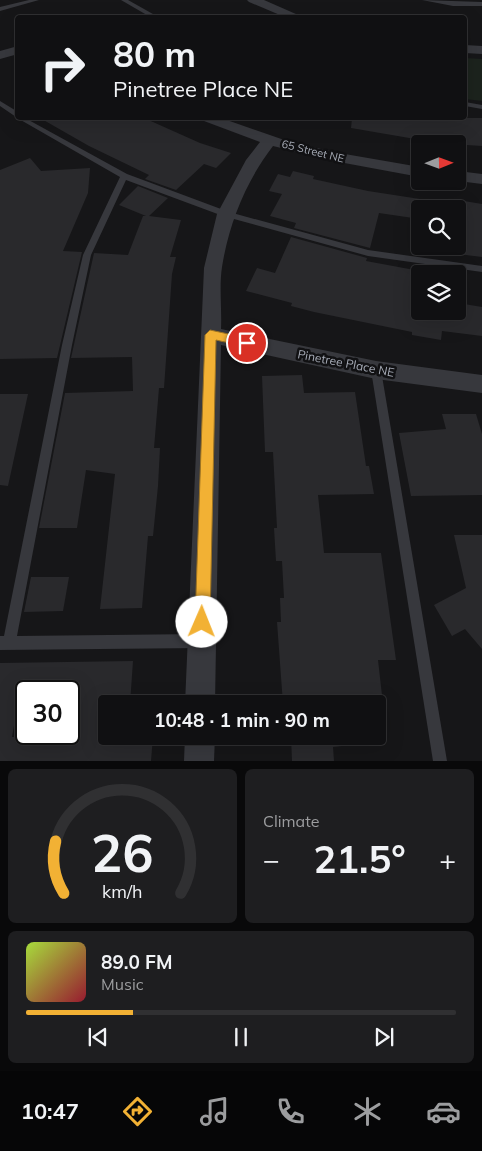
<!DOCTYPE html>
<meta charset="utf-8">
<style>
body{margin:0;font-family:Mulish,sans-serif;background:#1e1e20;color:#f1f3f6;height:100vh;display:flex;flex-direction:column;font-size:19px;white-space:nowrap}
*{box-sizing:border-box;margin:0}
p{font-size:16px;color:#9c9d9f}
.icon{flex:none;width:28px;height:28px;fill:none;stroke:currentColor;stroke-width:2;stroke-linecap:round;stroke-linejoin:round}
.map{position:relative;height:761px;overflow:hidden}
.drawer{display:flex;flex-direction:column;gap:8px;padding:8px;background:#09090a;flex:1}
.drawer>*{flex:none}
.top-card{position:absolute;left:15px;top:15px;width:452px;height:105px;border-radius:5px;box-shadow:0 5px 20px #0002,0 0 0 1px #303032;background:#101012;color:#f1f3f6;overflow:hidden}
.needle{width:32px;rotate:89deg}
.buttons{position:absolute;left:411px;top:135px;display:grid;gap:10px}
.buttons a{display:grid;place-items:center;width:55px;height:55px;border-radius:5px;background:#101012;box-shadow:0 5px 20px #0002,0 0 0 1px #303032;font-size:25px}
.speed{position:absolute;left:15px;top:680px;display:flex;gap:10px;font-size:25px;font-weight:700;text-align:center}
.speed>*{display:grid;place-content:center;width:65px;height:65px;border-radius:50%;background:#101012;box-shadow:0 5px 20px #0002,0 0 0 1px #303032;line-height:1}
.speed .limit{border:2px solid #111;border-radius:8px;background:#fff;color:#111}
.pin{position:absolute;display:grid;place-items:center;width:42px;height:42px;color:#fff;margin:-21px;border:2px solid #fff;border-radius:50%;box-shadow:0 1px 5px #0007}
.me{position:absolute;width:55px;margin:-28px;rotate:1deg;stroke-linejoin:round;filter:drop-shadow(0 0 4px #0008)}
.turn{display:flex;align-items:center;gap:18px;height:105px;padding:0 15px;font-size:22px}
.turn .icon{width:65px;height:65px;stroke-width:2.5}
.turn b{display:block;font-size:35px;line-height:42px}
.big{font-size:38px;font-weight:700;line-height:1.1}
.drawer .tile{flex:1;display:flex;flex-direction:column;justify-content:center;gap:8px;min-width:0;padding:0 18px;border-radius:8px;background:#1e1e20}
.drawer .dial{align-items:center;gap:0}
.dial svg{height:130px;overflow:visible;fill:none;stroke:#303032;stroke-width:7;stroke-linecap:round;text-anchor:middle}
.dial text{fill:#f1f3f6;stroke:none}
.song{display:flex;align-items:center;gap:15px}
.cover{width:60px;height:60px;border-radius:8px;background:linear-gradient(135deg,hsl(80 70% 55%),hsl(350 70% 35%))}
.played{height:5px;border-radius:2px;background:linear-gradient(90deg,#f2b134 25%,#303032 25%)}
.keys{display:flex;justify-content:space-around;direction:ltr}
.heat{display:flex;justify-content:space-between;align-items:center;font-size:28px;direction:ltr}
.drawer .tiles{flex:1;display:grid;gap:8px;grid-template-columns:1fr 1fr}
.tile:last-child{grid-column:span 2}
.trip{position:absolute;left:98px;top:695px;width:288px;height:50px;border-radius:5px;background:#101012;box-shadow:0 5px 20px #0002,0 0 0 1px #303032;font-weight:700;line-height:50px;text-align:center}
.tabs{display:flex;height:80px;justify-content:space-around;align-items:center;background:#060607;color:#9c9d9f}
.tabs .icon{width:35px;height:35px}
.tabs .active{color:#f2b134}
.tabs b{font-size:22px;color:#f1f3f6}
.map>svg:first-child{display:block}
.green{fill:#1c231d}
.building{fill:#29292c;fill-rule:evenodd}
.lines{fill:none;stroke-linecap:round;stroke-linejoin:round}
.service{fill:#37383d;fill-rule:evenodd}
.minor{fill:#37383d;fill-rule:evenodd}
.route{fill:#f2b134;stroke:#9d7322}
.labels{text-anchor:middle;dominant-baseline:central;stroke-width:5;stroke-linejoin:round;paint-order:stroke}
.far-street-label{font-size:11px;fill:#a8adb8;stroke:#111113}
.street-label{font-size:12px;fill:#a8adb8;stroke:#111113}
</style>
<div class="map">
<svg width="482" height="761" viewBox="0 0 482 761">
<rect width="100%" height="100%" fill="#161618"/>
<polygon class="green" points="465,58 482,59 482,101 465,99"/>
<g class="building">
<polygon points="40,118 144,118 200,143 231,153 216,168 204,164 176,190 145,179 149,175 89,146"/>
<polygon points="352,118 482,118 482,146 421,142 421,140 351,128"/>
<polygon points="30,158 41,171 90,168 88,193 63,251 82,252 57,358 0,359 0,170"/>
<polygon points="293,171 314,176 313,179 368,191 420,199 420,219 379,213 370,248 294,228 296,223 270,216 282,194 269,191 278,174 290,177"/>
<polygon points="138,186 168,198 149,216 181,220 170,257 176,257 172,274 164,388 159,388 154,448 160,448 158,486 153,536 148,536 142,608 100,609 115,474 86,470 77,528 39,528 65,393 133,391 132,357 71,358 94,253 128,255 143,216 146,216 119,205"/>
<polygon points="458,200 482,204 482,257 458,254"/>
<polygon points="291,237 367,258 366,261 420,271 420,311 458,311 458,303 482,307 482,336 442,331 441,340 412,335 412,332 314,312 291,306 292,303 246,291 257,268 275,273"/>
<polygon points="302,375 304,393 355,392 366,466 369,466 374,494 318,495 324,553 381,553 396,660 378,660 383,704 283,704 277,622 281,622 280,598 284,598 282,561 276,561 274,528 277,528 273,452 265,452 262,376"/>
<polygon points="0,394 28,394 8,486 0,485"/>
<polygon points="442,414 476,414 482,434 482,495 411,496 399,433 446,429"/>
<polygon points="454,535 482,535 482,649 465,629 452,636 434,605 466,588"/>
<polygon points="31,577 69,577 63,611 24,612"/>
<path d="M133,661L130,704H106V736H153L151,761H0V663ZM20,691H69V736L12,737Z"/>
<polygon points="291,736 341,736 342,746 333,747 334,761 292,761"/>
</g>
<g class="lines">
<g class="service">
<polygon points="29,0 39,0 0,11 0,7"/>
<polygon points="121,0 128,0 160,18 152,18"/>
<polygon points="422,0 482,2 482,6 453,6"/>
<polygon points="0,101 18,112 18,118 25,118 127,174 229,212 368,250 482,266 482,272 368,256 223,216 126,180 91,255 72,345 17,636 201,634 206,636 208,641 206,646 201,648 0,650 0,636 4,636 62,345 83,255 120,177 19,119 0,106"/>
<polygon points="465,102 482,105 482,109 465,106"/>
<polygon points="376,366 379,367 381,370 447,761 433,761 371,370 373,367"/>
</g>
<g class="minor">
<polygon points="247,0 264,0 305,18 287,18 249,2"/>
<polygon points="465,45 482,46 482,54 465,53"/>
<polygon points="18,46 18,54 0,59 0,51"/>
<path d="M202,118H221L290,142L339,153L420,167V177L339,162L273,146C246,181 229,223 222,267C219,287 222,309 221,329L376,361L482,375V393L376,379L221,345L215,704H185L204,268L217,214L246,160L260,142L204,121Z"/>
<polygon points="458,171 482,174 482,184 458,181"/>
<polygon points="185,736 215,736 214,761 184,761"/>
</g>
</g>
<polygon class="route" points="210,330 247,338 253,343 247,347 216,340 210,622 207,627 202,629 197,627 195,622 205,335"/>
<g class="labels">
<g class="far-street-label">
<text transform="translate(313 151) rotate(14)">65 Street NE</text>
</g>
<g class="street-label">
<text transform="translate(346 363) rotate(11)">Pinetree Place NE</text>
</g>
</g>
</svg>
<div class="buttons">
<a><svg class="needle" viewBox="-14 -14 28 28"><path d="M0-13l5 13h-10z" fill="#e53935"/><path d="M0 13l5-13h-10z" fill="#9c9d9f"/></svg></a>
<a><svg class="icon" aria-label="search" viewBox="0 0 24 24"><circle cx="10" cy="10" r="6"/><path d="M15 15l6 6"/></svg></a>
<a><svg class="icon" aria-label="layers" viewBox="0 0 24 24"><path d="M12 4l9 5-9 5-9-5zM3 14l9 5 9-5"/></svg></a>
</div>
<div class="speed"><div class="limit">30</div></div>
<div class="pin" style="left:247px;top:343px;background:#d93025"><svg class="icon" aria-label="arrive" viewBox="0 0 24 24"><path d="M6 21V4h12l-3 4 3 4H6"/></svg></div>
<svg class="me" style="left:202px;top:622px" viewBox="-20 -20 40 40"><circle r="19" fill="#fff"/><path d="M0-13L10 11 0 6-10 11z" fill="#f2b134"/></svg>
<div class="trip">10:48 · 1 min · 90 m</div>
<div class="top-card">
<div class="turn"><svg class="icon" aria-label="right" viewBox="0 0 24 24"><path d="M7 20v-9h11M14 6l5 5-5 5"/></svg><div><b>80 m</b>Pinetree Place NE</div></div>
</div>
</div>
<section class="drawer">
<div class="tiles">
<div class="tile dial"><svg viewBox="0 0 100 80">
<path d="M14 69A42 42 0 1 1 86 69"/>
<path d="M14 69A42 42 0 0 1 9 37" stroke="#f2b134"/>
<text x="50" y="56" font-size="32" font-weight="700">26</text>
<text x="50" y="72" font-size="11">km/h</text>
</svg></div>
<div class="tile"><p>Climate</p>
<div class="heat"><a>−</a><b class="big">21.5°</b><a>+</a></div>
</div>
<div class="tile">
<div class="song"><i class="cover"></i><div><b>89.0 FM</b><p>Music</p></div></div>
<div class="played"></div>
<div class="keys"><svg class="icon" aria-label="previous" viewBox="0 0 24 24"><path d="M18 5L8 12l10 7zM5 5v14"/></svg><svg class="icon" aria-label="pause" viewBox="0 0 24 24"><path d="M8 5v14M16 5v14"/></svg><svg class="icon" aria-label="next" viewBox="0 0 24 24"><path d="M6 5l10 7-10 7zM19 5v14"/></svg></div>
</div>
</div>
</section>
<nav class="tabs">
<b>10:47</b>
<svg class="icon active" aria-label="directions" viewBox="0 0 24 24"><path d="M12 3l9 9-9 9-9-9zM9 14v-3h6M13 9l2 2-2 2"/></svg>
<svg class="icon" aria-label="music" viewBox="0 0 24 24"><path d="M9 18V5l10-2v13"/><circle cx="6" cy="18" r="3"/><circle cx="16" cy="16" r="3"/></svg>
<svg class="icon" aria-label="phone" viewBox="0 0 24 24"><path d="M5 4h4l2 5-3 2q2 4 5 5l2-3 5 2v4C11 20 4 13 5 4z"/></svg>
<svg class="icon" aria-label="climate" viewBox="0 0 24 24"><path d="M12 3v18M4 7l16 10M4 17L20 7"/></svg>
<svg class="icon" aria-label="car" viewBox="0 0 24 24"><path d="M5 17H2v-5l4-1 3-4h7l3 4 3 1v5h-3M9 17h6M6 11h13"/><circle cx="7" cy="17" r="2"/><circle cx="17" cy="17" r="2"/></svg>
</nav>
